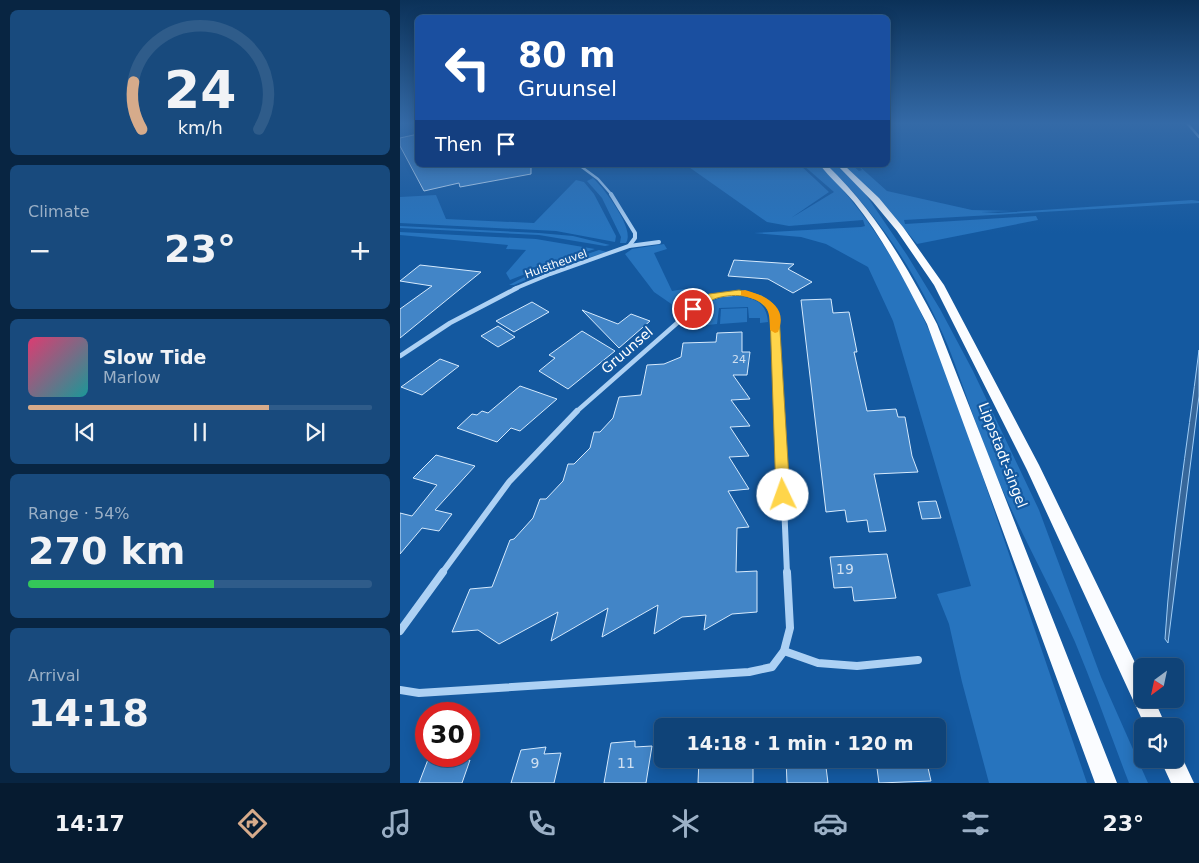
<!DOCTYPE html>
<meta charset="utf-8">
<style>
body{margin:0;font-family:"DejaVu Sans",sans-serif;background:#184a7d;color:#f1f3f6;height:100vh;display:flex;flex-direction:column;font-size:19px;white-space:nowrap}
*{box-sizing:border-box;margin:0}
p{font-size:16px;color:#9bb0c6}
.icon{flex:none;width:28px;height:28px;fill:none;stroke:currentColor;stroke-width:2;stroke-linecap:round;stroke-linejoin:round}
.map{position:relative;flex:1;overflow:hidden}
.drawer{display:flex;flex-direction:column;gap:10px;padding:10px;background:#082542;width:400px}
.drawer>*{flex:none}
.top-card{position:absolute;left:15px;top:15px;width:475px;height:152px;border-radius:8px;box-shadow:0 2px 12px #0003,0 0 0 1px #2f5c8a;background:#1a4fa0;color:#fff;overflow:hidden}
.needle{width:32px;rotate:213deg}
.buttons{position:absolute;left:734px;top:658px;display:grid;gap:10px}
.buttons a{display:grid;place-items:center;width:50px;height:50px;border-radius:8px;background:#0f4378;box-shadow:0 2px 12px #0003,0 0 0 1px #2f5c8a;font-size:25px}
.speed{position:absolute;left:15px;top:702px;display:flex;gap:10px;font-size:25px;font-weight:700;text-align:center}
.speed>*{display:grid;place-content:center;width:65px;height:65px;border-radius:50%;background:#0f4378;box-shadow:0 2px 12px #0003,0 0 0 1px #2f5c8a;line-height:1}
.speed .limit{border:8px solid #d22;background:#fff;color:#111}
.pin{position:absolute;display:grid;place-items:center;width:42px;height:42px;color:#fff;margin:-21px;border:2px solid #fff;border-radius:50%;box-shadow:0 1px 5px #0007}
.me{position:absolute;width:55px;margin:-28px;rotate:357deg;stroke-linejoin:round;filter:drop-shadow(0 0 4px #0008)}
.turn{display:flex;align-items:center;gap:18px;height:105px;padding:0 20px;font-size:22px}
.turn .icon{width:65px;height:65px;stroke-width:2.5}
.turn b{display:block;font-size:35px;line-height:42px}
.then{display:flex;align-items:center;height:48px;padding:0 20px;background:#0003;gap:10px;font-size:19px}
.big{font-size:38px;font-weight:600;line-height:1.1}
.drawer .widget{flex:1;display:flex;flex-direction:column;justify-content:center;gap:8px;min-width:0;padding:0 18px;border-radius:8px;background:#184a7d}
.drawer .dial{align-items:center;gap:0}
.dial svg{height:130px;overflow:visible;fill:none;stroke:#2f5c8a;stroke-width:7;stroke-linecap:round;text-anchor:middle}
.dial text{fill:#f1f3f6;stroke:none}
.song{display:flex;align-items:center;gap:15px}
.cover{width:60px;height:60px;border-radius:8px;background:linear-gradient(135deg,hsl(340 70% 55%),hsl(180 70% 35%))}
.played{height:5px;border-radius:2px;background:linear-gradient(90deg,#d6ab8b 70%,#2f5c8a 70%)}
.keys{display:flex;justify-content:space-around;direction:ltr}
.heat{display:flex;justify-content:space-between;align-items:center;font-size:28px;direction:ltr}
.charge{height:8px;border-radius:4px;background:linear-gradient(90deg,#34c759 54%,#2f5c8a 0)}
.trip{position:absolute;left:254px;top:718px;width:292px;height:50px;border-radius:8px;background:#0f4378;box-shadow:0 2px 12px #0003,0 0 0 1px #2f5c8a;font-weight:600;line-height:50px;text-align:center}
.tab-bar{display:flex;height:80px;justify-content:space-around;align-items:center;background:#061b30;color:#9bb0c6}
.tab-bar .icon{width:35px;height:35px}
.tab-bar .on{color:#d6ab8b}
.tab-bar b{font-size:22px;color:#f1f3f6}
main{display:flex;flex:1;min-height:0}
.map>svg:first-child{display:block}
.green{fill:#2774be}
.water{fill:#37679a;stroke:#9fcdf7}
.building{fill:#4285c7;stroke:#d6eafd}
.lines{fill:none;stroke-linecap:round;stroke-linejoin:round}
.street-far4{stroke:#add1f4;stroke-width:2.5}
.street-far3{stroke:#add1f4;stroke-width:4}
.street-far2{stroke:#add1f4;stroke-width:4.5}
.street-far1{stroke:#add1f4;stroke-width:6}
.street{stroke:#add1f4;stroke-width:8}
.primary{fill:#fafcff;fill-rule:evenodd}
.route{fill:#ffd54a;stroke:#a68a30}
.slow{fill:#f59e0b}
.labels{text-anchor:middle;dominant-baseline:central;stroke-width:4.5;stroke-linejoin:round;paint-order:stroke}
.far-street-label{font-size:11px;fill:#fff;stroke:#1459a0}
.number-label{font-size:11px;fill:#d0e0f1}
.street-label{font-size:14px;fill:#fff;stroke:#1459a0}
.near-number-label{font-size:14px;fill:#d0e0f1}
</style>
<main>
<section class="drawer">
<div class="widget dial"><svg viewBox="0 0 100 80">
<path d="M14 69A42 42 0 1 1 86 69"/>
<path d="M14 69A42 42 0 0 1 9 40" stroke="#d6ab8b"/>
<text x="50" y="56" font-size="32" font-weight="700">24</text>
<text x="50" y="72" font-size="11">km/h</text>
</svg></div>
<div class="widget"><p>Climate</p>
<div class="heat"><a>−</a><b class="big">23°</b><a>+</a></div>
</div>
<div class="widget">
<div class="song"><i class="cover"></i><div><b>Slow Tide</b><p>Marlow</p></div></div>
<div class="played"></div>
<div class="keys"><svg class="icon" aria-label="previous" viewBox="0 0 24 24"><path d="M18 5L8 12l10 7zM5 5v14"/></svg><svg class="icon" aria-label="pause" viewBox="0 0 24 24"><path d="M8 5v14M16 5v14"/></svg><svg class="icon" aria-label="next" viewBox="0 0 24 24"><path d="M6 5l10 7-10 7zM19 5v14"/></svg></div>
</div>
<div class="widget"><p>Range · 54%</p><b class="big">270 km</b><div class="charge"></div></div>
<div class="widget"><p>Arrival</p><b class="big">14:18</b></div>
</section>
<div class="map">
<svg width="799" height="783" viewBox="0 0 799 783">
<rect width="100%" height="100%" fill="#1459a0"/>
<g class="green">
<path d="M286,165H400L429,192L391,218L434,192L403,165H420C480,226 513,291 546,369L687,783H589L562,682L549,624L537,594L571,586L493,321L468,267L426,244L401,237L354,233L461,227L465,226L463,220L389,226L367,222Z"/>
<path d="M427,165H437L464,192L507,255L540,309L573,371L639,510L701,677L748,783H729C711,736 694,688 675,642C652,589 623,538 600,484C580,439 566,392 548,346C520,279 480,216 427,165Z"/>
<polygon points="444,165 452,165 459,171 462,170 458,165 487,191 572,210 612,211 581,212 598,213 792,200 799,201 799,203 504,220 505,224 636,216 638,220 517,244 489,210"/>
<path d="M193,178C204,188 236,230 226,243H220L221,237L202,198L187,181Z"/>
<polygon points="176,180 184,182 194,194 216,236 215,242 156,231 0,223 0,197 36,195 46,219 134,223"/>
<polygon points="0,226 139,233 173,236 210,245 205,246 139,235 0,228"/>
<polygon points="0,232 136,239 195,249 166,258 110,280 106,273 126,250 106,249 108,245 0,235"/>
<polygon points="264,244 267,249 254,253 272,291 284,289 295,302 283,312 254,292 225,254 232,249"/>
<polygon points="199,250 207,252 149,270 114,285 109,285 132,273"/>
<path d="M328,295C349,297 366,298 368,322L360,323V318H349L348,307L319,308L317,324L308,325L291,318L309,302Z"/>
<polygon points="347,308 347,322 320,324 321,309"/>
</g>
<path class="water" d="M799,350V396L768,643L765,639C771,543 787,447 799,350Z"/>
<g class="building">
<polygon points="18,134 18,165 131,165 131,174 60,187 59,183 24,191 0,146 0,138"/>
<polygon points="334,260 394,264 388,269 412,282 393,293 368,279 328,276"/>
<polygon points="20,265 81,272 0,338 0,309 32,286 0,281"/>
<polygon points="431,299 433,313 449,312 457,352 454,352 467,411 496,409 498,417 505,417 512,456 518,472 474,474 486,531 469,532 467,520 447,522 445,510 426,512 401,300"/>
<polygon points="132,302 149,312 114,332 96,321"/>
<polygon points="182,310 218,324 231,314 250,321 219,348"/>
<polygon points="98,326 115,337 98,347 81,336"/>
<polygon points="182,331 215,351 168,389 139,371 155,358 149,355"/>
<polygon points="342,332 342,352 350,352 347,375 333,375 350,399 331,400 350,426 330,427 349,456 329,457 349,489 328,491 349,527 337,528 336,572 357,571 357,612 332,614 304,630 306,615 282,617 254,634 258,605 202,637 208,608 151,641 158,612 99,644 78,630 52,632 70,589 92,587 110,540 114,539 133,518 140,499 146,499 163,481 168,464 174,464 190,448 194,432 200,432 213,418 219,397 241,395 247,365 264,364 281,357 283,343 316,342 317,333"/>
<polygon points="40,359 59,366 22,395 1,387"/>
<polygon points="120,386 157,399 120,431 111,428 97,442 57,428 72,414 77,415 82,411 88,413"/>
<polygon points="36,455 75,466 35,510 52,514 39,531 22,528 0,554 0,513 12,516 37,485 13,478"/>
<polygon points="536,501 541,518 522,519 518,502"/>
<polygon points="487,554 496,598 454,601 452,587 434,588 430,557"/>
<polygon points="235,741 235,747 252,746 246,783 204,783 211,743"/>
<polygon points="146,747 144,754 161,753 154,783 111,783 121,750"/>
<polygon points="54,756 53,761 70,760 62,783 19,783 29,757"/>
<polygon points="299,759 353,759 353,783 298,783"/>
<polygon points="386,759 425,759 428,783 387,783"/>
<polygon points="501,759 526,759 531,781 479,783 476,761"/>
</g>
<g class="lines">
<g class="street-far4">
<polyline points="787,123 799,137"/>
<polyline points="179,165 198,179 212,195"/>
</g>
<g class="street-far3">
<polyline points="229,246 259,242"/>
<polyline points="114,289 150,274 229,246 235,238 235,233 211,194"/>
</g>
<g class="street-far2">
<polyline points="0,356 50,323 117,288"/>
<polyline points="176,412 301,302 320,295 342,293 361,298 369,305 375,314 380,412"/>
</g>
<g class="street-far1">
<polyline points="380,411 387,573"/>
<polyline points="42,573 109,482 177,411"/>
</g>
<g class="street">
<polyline points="0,631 43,572"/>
<polyline points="384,651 418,663 457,666 518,660"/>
<polyline points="0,690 19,693 349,672 372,667 384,651 390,628 387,572"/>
</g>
<g class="primary">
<path d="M420,165H427C475,211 507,266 537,324L717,783H695L527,324C505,282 484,239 454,202C443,189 430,178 420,165Z"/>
<polygon points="437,165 444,165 479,198 503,227 544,285 639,465 742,677 742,699 754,699 766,726 745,726 627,470 534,285 497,231 473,202"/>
<polygon points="775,750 779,751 794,783 771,783 760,759 775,759"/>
</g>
</g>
<linearGradient id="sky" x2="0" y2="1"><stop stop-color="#0b3158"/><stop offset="0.53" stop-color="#346aa7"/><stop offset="1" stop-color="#346aa7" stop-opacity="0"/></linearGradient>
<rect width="799" height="233" fill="url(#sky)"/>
<path class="route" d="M339,290C357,294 371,296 379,314L390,495L388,499L383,501L378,499L376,495L370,314C361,294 335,293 317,298C310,300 302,307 296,311L288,309L309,294Z"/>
<path class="slow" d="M345,290C365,296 389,306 378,332L375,333L370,330C370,304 365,302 341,295V291Z"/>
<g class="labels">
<g class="far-street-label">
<text transform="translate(156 264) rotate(-20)">Hulstheuvel</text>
</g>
<g class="number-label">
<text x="339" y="359">24</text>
</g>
<g class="street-label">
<text transform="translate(227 350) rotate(-41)">Gruunsel</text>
<text transform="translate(603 455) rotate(69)">Lippstadt-singel</text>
</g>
<g class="near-number-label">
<text x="445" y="569">19</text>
<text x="135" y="763">9</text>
<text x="226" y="763">11</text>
</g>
</g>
</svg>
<div class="buttons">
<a><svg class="needle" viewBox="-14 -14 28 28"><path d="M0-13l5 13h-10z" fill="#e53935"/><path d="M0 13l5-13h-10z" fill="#9bb0c6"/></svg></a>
<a><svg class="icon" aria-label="sound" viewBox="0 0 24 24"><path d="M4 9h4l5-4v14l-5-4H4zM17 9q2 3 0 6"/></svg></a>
</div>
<div class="speed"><div class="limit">30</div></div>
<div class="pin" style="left:293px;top:309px;background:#d93025"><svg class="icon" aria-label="arrive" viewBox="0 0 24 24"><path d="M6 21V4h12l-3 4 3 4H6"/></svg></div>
<svg class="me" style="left:383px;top:495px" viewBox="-20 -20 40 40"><circle r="19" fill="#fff"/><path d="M0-13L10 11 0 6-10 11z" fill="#ffd54a"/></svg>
<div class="trip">14:18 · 1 min · 120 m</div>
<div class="top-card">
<div class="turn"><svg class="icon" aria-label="left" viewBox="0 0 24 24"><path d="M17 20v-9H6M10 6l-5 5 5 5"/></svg><div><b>80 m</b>Gruunsel</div></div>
<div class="then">Then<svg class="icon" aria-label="arrive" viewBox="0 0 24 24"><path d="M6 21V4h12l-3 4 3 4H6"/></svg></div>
</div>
</div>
</main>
<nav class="tab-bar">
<b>14:17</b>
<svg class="icon on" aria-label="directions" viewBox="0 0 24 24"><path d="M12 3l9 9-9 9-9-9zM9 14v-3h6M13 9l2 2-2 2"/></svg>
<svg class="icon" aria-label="music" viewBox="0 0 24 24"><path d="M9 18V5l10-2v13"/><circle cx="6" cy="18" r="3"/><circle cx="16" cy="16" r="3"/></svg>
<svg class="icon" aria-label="phone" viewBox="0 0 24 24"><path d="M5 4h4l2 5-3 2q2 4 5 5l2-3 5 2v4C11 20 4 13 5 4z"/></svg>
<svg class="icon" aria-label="climate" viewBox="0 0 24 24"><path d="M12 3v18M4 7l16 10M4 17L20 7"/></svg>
<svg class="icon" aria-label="car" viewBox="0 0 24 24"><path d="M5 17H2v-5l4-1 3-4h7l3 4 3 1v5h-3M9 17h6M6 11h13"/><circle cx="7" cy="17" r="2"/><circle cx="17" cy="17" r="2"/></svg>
<svg class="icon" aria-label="filters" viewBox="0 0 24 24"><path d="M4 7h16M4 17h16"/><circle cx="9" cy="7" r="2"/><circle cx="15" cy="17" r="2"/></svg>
<b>23°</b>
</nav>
